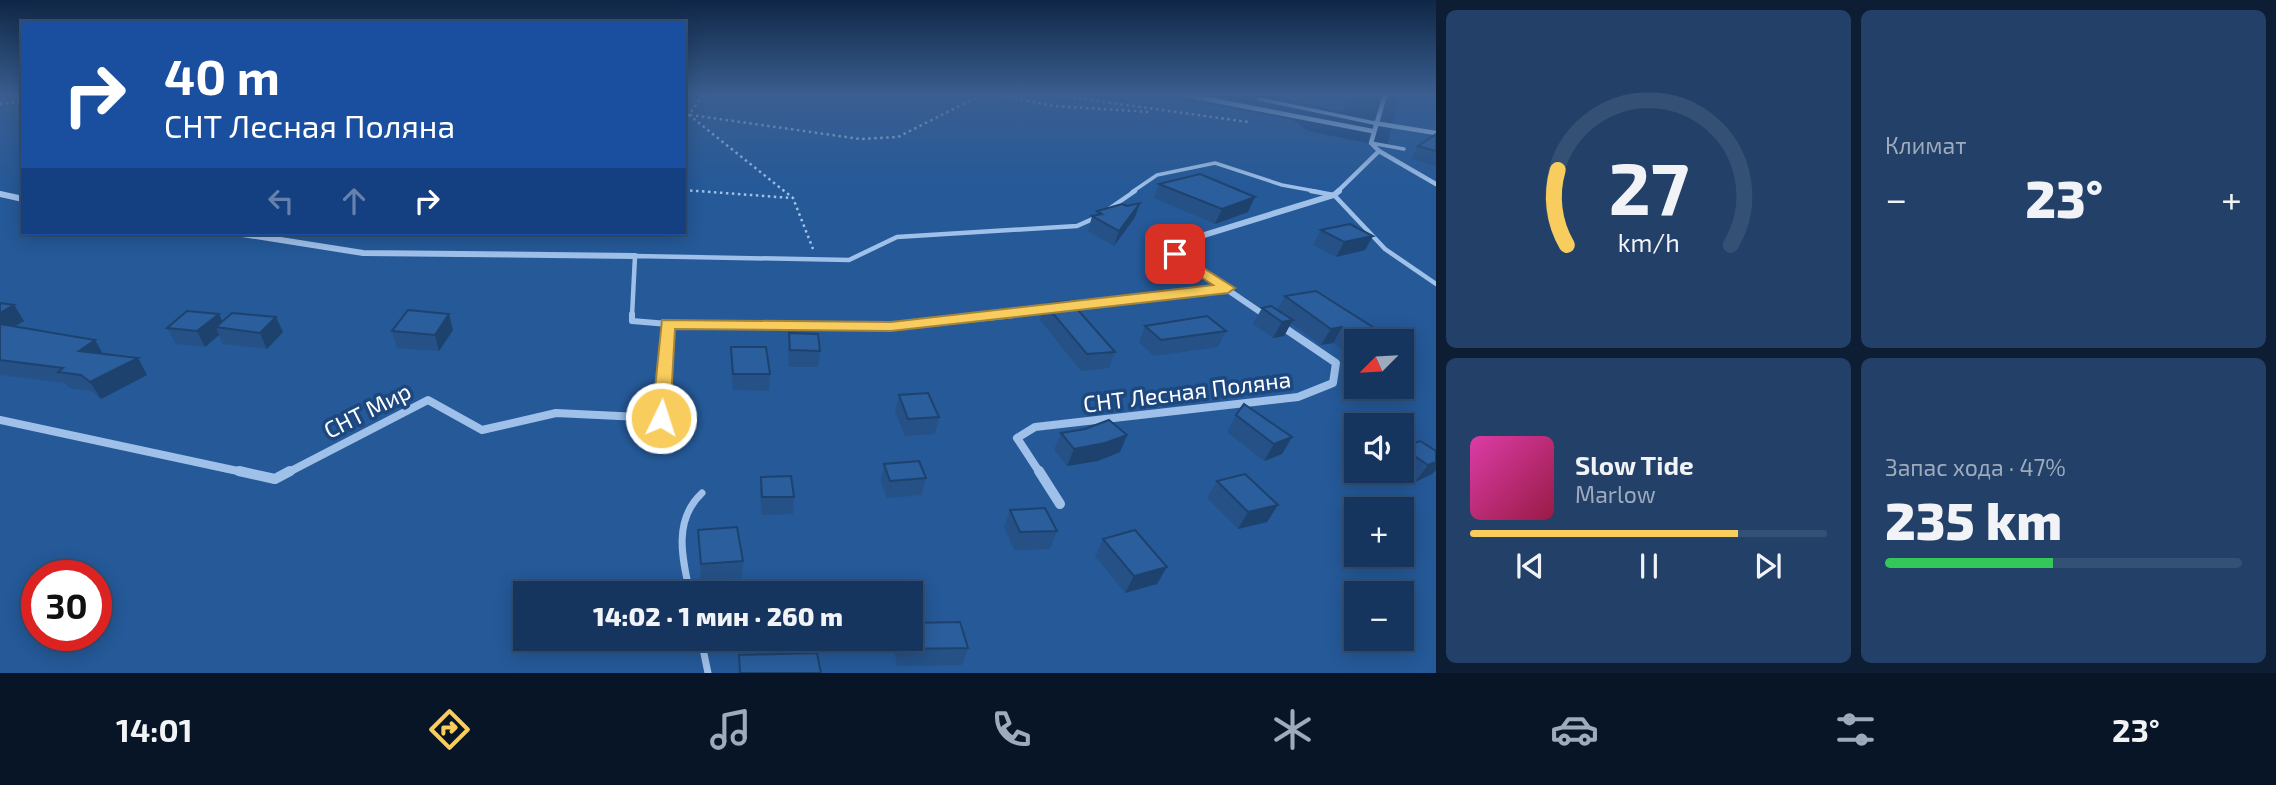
<!DOCTYPE html>
<html lang="ru">
<meta charset="utf-8">
<style>
body{margin:0;font-family:"Exo 2",sans-serif;background:#224068;color:#f1f3f6;height:100vh;display:flex;flex-direction:column;font-size:26px;white-space:nowrap}
*{box-sizing:border-box;margin:0}
p{font-size:23px;color:#9dabbd}
.icon{flex:none;width:38px;height:38px;fill:none;stroke:currentColor;stroke-width:2;stroke-linecap:round;stroke-linejoin:round}
.map{position:relative;flex:1;overflow:hidden}
.sheet{display:flex;flex-direction:column;gap:10px;padding:10px;background:#0c1d34;width:840px}
.sheet>*{flex:none}
.guide{position:absolute;left:21px;top:21px;width:665px;height:214px;border-radius:0px;box-shadow:0 4px 18px #0003,0 0 0 2px #345074;background:#1a4fa0;color:#fff;overflow:hidden}
.needle{width:46px;rotate:246deg}
.fabs{position:absolute;left:1344px;top:329px;display:grid;gap:14px}
.fabs a{display:grid;place-items:center;width:70px;height:70px;border-radius:0px;background:#15355f;box-shadow:0 4px 18px #0003,0 0 0 2px #345074;font-size:35px}
.speed{position:absolute;left:21px;top:560px;display:flex;gap:14px;font-size:35px;font-weight:700;text-align:center}
.speed>*{display:grid;place-content:center;width:91px;height:91px;border-radius:50%;background:#15355f;box-shadow:0 4px 18px #0003,0 0 0 2px #345074;line-height:1}
.speed .limit{border:10px solid #d22;background:#fff;color:#111}
.pin{position:absolute;display:grid;place-items:center;width:60px;height:60px;color:#fff;margin:-30px;border-radius:14px;box-shadow:0 4px 10px #0006}
.me{position:absolute;width:77px;margin:-38px;rotate:4deg;stroke-linejoin:round;filter:drop-shadow(0 0 5px #0008)}
.turn{display:flex;align-items:center;gap:24px;height:147px;padding:0 28px;font-size:32px}
.turn .icon{width:91px;height:91px;stroke-width:2.5}
.turn b{display:block;font-size:49px;line-height:60px}
.lanes{display:flex;align-items:center;height:66px;padding:0 28px;background:#0003;justify-content:center;gap:35px;direction:ltr}
.lanes .off{opacity:.35}
.big{font-size:52px;font-weight:800;line-height:1.1}
.sheet .card{flex:1;display:flex;flex-direction:column;justify-content:center;gap:10px;min-width:0;padding:0 24px;border-radius:10px;background:#224068}
.sheet .dial{align-items:center;gap:0}
.dial svg{height:182px;overflow:visible;fill:none;stroke:#345074;stroke-width:7;stroke-linecap:round;text-anchor:middle}
.dial text{fill:#f1f3f6;stroke:none}
.song{display:flex;align-items:center;gap:21px}
.cover{width:84px;height:84px;border-radius:10px;background:linear-gradient(135deg,hsl(320 70% 55%),hsl(340 70% 35%))}
.played{height:7px;border-radius:4px;background:linear-gradient(90deg,#f9cd5d 75%,#345074 75%)}
.keys{display:flex;justify-content:space-around;direction:ltr}
.heat{display:flex;justify-content:space-between;align-items:center;font-size:38px;direction:ltr}
.charge{height:10px;border-radius:5px;background:linear-gradient(90deg,#34c759 47%,#345074 0)}
.sheet .tiles{flex:1;display:grid;gap:10px;grid-template-columns:repeat(2,1fr)}
.trip{position:absolute;left:513px;top:581px;width:410px;height:70px;border-radius:0px;background:#15355f;box-shadow:0 4px 18px #0003,0 0 0 2px #345074;font-weight:800;line-height:70px;text-align:center}
.tabs{display:flex;height:112px;justify-content:space-around;align-items:center;background:#081526;color:#9dabbd}
.tabs .icon{width:49px;height:49px}
.tabs .selected{color:#f9cd5d}
.tabs b{font-size:32px;color:#f1f3f6}
main{display:flex;flex:1;min-height:0}
.map>svg:first-child{display:block}
.green{fill:#255998;fill-rule:evenodd}
.lines{fill:none;stroke-linecap:round;stroke-linejoin:round}
.path{stroke:#9fc0e9;stroke-width:2.5;stroke-dasharray:2.5 3.5;stroke-linecap:butt}
.service-far3{stroke:#9fc0e9;stroke-width:3.5}
.service-far2{stroke:#9fc0e9;stroke-width:4.5}
.service-far1{stroke:#9fc0e9;stroke-width:6}
.service{stroke:#9fc0e9;stroke-width:7}
.minor-far3{stroke:#9fc0e9;stroke-width:4.5}
.minor-far2{stroke:#9fc0e9;stroke-width:6}
.minor-far1{stroke:#9fc0e9;stroke-width:8}
.minor{stroke:#9fc0e9;stroke-width:10}
.wall{fill:#255187}
.shaded-wall{fill:#1e426e}
.building{fill:#2b5e9d;stroke:#1e426e;stroke-width:2}
.route{fill:#f9cd5d;stroke:#a2853c;stroke-width:2}
.labels{text-anchor:middle;dominant-baseline:central;stroke-width:7;stroke-linejoin:round;paint-order:stroke}
.street-label{font-size:23px;fill:#fff;stroke:#1c477f}
</style>
<main>
<div class="map">
<svg width="1436" height="673" viewBox="0 0 1436 673">
<rect width="100%" height="100%" fill="#1c477f"/>
<g class="green">
<path d="M0,95H23V233H684V95H1157L1293,120L1308,131L1387,147L1399,95H1436V673H0ZM1356,341H1402V387H1356ZM1356,425H1402V471H1356ZM1356,509H1402V555H1356ZM37,576H96V635H37ZM525,593H910V639H525ZM1356,593H1402V639H1356Z"/>
<polygon points="1268,95 1355,95 1341,112"/>
</g>
<g class="lines">
<g class="path">
<polyline points="703,95 689,115 793,198 813,249"/>
<polyline points="997,95 1054,106 1151,112"/>
<polyline points="1055,95 1248,122"/>
<polyline points="0,104 23,101"/>
<polyline points="684,114 860,139 898,137 981,95"/>
<polyline points="684,190 791,198"/>
</g>
<g class="service-far3">
<polyline points="1259,99 1374,123"/>
<polyline points="1371,143 1404,149"/>
<polyline points="1132,192 1157,175 1215,163 1282,185 1320,192"/>
</g>
<g class="service-far2">
<polyline points="1311,191 1334,195 1385,249 1436,284"/>
<polyline points="1106,211 1135,191"/>
<polyline points="632,316 635,256 849,260 897,237 1077,226 1095,218"/>
</g>
<polyline class="service-far1" points="632,314 632,321 668,324"/>
<g class="service">
<path d="M690,593C682,558 673,520 702,493"/>
<polyline points="701,639 708,673"/>
</g>
<g class="minor-far3">
<polyline points="1186,95 1372,131"/>
<polyline points="1374,123 1436,133"/>
<polyline points="1379,151 1436,184"/>
<polyline points="1337,192 1379,151 1371,143 1385,95"/>
</g>
<g class="minor-far2">
<polyline points="0,194 23,199"/>
<polyline points="236,233 363,253 635,256"/>
<polyline points="1068,308 1228,288"/>
<polyline points="997,316 1050,310"/>
<polyline points="1266,316 1175,254 1175,244 1334,195 1339,191"/>
</g>
<g class="minor-far1">
<polyline points="1264,314 1267,316"/>
<polyline points="0,420 247,473"/>
<polyline points="287,473 428,400 482,430 556,413 661,418 668,324 891,327 1014,314"/>
<polyline points="1040,473 1017,438 1035,427 1298,397 1333,383 1336,363 1280,325"/>
</g>
<g class="minor">
<polyline points="239,471 275,479 290,471"/>
<polyline points="1039,471 1060,504"/>
</g>
</g>
<g class="wall">
<polygon points="1436,134 1436,166 1411,159 1418,146"/>
<polygon points="1159,184 1248,212 1215,224 1154,198"/>
<polygon points="1097,211 1135,217 1114,246 1088,231 1092,216 1096,215"/>
<polygon points="1321,230 1373,236 1365,250 1336,257 1313,245"/>
<polygon points="1285,296 1390,338 1388,341 1356,341 1356,359 1333,343 1321,345 1291,323 1284,336 1273,338 1253,324 1262,308 1277,310"/>
<polygon points="0,303 14,305 24,321 15,326 95,340 103,354 138,358 147,375 101,399 91,391 69,388 65,383 0,375"/>
<polygon points="1045,304 1115,352 1109,368 1081,371 1040,320"/>
<polygon points="223,321 283,332 267,349 223,344 219,335 205,347 176,344 167,328"/>
<polygon points="1145,326 1226,331 1218,347 1154,356 1139,342"/>
<polygon points="453,330 439,351 397,348 392,331"/>
<polygon points="789,333 820,351 818,367 789,367 788,350"/>
<polygon points="731,347 770,374 769,391 733,390 731,363"/>
<polygon points="899,395 939,417 935,434 905,436 895,412"/>
<polygon points="1236,415 1292,437 1282,454 1264,461 1227,432"/>
<polygon points="1061,433 1127,435 1120,452 1098,461 1067,466 1054,450"/>
<polygon points="1402,449 1436,451 1436,470 1432,474 1415,482 1397,471 1402,471"/>
<polygon points="884,464 926,478 922,495 887,498 881,481"/>
<polygon points="761,477 794,497 793,514 762,515 760,494"/>
<polygon points="1217,481 1278,505 1267,522 1238,529 1207,498"/>
<polygon points="1010,510 1057,531 1050,549 1014,550 1004,527"/>
<polygon points="698,530 743,561 742,578 701,581"/>
<polygon points="1103,539 1157,584 1125,593 1095,556"/>
<polygon points="892,639 910,639 968,648 962,665 897,666"/>
</g>
<g class="shaded-wall">
<polygon points="1255,197 1248,212 1215,224 1222,209"/>
<polygon points="1140,203 1135,217 1114,246 1119,231"/>
<polygon points="1373,236 1365,250 1336,257 1344,242"/>
<polygon points="14,305 24,321 0,335 0,313"/>
<polygon points="219,314 226,329 216,327 219,335 205,347 197,331"/>
<polygon points="449,314 453,330 439,351 435,335"/>
<polygon points="276,317 283,332 267,349 260,333"/>
<polygon points="1293,320 1284,336 1273,338 1282,322"/>
<polygon points="1342,327 1333,343 1321,345 1331,329"/>
<polygon points="1390,338 1388,341 1373,341"/>
<polygon points="95,340 104,356 79,351"/>
<polygon points="138,358 147,375 101,399 90,382"/>
<polygon points="1127,435 1120,452 1098,461 1067,466 1074,449"/>
<polygon points="1292,437 1282,454 1264,461 1274,444"/>
<polygon points="1436,462 1436,470 1432,474 1415,482 1428,465"/>
<polygon points="1278,505 1267,522 1238,529 1248,512"/>
<polygon points="1167,567 1157,584 1125,593 1134,576"/>
</g>
<g class="building">
<polygon points="1436,134 1436,151 1418,146"/>
<polygon points="1200,174 1255,197 1222,209 1159,184"/>
<polygon points="1140,203 1119,231 1092,216 1102,214 1097,211 1122,204 1127,206"/>
<polygon points="1350,224 1373,236 1344,242 1321,230"/>
<polygon points="1316,291 1390,338 1373,341 1364,341 1342,327 1331,329 1285,296"/>
<polygon points="1070,301 1115,352 1087,354 1045,304"/>
<polygon points="0,303 14,305 0,313"/>
<polygon points="1271,306 1293,320 1282,322 1262,308"/>
<polygon points="408,310 449,314 435,335 392,331"/>
<polygon points="187,311 219,314 197,331 167,328"/>
<polygon points="232,313 276,317 260,333 216,327"/>
<polygon points="1207,316 1226,331 1161,340 1145,326"/>
<polygon points="0,324 95,340 79,351 138,358 90,382 81,375 58,372 63,368 0,360"/>
<polygon points="789,333 818,334 820,351 790,350"/>
<polygon points="731,347 766,347 770,374 733,374"/>
<polygon points="928,393 939,417 908,419 899,395"/>
<polygon points="1244,404 1292,437 1274,444 1236,415"/>
<polygon points="1109,420 1127,435 1105,443 1074,449 1061,433 1085,429"/>
<polygon points="1420,441 1436,451 1436,462 1428,465 1402,448"/>
<polygon points="919,461 926,478 890,481 884,464"/>
<polygon points="1245,474 1278,505 1248,512 1217,481"/>
<polygon points="791,476 794,497 762,497 761,477"/>
<polygon points="1045,508 1057,531 1020,532 1010,510"/>
<polygon points="737,527 743,561 701,564 698,530"/>
<polygon points="1135,530 1167,567 1134,576 1103,539"/>
<polygon points="960,622 968,648 901,649 899,639 910,639 910,623"/>
<polygon points="817,653 821,673 740,673 739,655"/>
</g>
<linearGradient id="sky" x2="0" y2="1"><stop stop-color="#0f2746"/><stop offset="0.5" stop-color="#3a5e90"/><stop offset="1" stop-color="#3a5e90" stop-opacity="0"/></linearGradient>
<rect width="1436" height="189" fill="url(#sky)"/>
<polygon class="route" points="1175,250 1235,288 1228,293 891,331 675,329 670,418 661,424 652,418 662,320 891,322 1213,285 1170,257 1170,251"/>
<g class="labels">
<g class="street-label">
<text transform="translate(1187 391) rotate(-7)">СНТ Лесная Поляна</text>
<text transform="translate(367 410) rotate(-27)">СНТ Мир</text>
</g>
</g>
</svg>
<div class="fabs">
<a><svg class="needle" viewBox="-14 -14 28 28"><path d="M0-13l5 13h-10z" fill="#e53935"/><path d="M0 13l5-13h-10z" fill="#9dabbd"/></svg></a>
<a><svg class="icon" aria-label="sound" viewBox="0 0 24 24"><path d="M4 9h4l5-4v14l-5-4H4zM17 9q2 3 0 6"/></svg></a>
<a>+</a>
<a>−</a>
</div>
<div class="speed"><div class="limit">30</div></div>
<div class="pin" style="left:1175px;top:254px;background:#d93025"><svg class="icon" aria-label="arrive" viewBox="0 0 24 24"><path d="M6 21V4h12l-3 4 3 4H6"/></svg></div>
<svg class="me" style="left:661px;top:418px" viewBox="-20 -20 40 40"><circle r="17" fill="#f9cd5d" stroke="#fff" stroke-width="3"/><path d="M0-11L8 9 0 5-8 9z" fill="#fff"/></svg>
<div class="trip">14:02 · 1 мин · 260 m</div>
<div class="guide">
<div class="turn"><svg class="icon" aria-label="right" viewBox="0 0 24 24"><path d="M7 20v-9h11M14 6l5 5-5 5"/></svg><div><b>40 m</b>СНТ Лесная Поляна</div></div>
<div class="lanes"><svg class="icon off" aria-label="left" viewBox="0 0 24 24"><path d="M17 20v-9H6M10 6l-5 5 5 5"/></svg><svg class="icon off" aria-label="ahead" viewBox="0 0 24 24"><path d="M12 20V5M6 11l6-6 6 6"/></svg><svg class="icon" aria-label="right" viewBox="0 0 24 24"><path d="M7 20v-9h11M14 6l5 5-5 5"/></svg></div>
</div>
</div>
<section class="sheet">
<div class="tiles">
<div class="card dial"><svg viewBox="0 0 100 80">
<path d="M14 69A42 42 0 1 1 86 69"/>
<path d="M14 69A42 42 0 0 1 10 36" stroke="#f9cd5d"/>
<text x="50" y="56" font-size="32" font-weight="700">27</text>
<text x="50" y="72" font-size="11">km/h</text>
</svg></div>
<div class="card"><p>Климат</p>
<div class="heat"><a>−</a><b class="big">23°</b><a>+</a></div>
</div>
<div class="card">
<div class="song"><i class="cover"></i><div><b>Slow Tide</b><p>Marlow</p></div></div>
<div class="played"></div>
<div class="keys"><svg class="icon" aria-label="previous" viewBox="0 0 24 24"><path d="M18 5L8 12l10 7zM5 5v14"/></svg><svg class="icon" aria-label="pause" viewBox="0 0 24 24"><path d="M8 5v14M16 5v14"/></svg><svg class="icon" aria-label="next" viewBox="0 0 24 24"><path d="M6 5l10 7-10 7zM19 5v14"/></svg></div>
</div>
<div class="card"><p>Запас хода · 47%</p><b class="big">235 km</b><div class="charge"></div></div>
</div>
</section>
</main>
<nav class="tabs">
<b>14:01</b>
<svg class="icon selected" aria-label="directions" viewBox="0 0 24 24"><path d="M12 3l9 9-9 9-9-9zM9 14v-3h6M13 9l2 2-2 2"/></svg>
<svg class="icon" aria-label="music" viewBox="0 0 24 24"><path d="M9 18V5l10-2v13"/><circle cx="6" cy="18" r="3"/><circle cx="16" cy="16" r="3"/></svg>
<svg class="icon" aria-label="phone" viewBox="0 0 24 24"><path d="M5 4h4l2 5-3 2q2 4 5 5l2-3 5 2v4C11 20 4 13 5 4z"/></svg>
<svg class="icon" aria-label="climate" viewBox="0 0 24 24"><path d="M12 3v18M4 7l16 10M4 17L20 7"/></svg>
<svg class="icon" aria-label="car" viewBox="0 0 24 24"><path d="M5 17H2v-5l4-1 3-4h7l3 4 3 1v5h-3M9 17h6M6 11h13"/><circle cx="7" cy="17" r="2"/><circle cx="17" cy="17" r="2"/></svg>
<svg class="icon" aria-label="filters" viewBox="0 0 24 24"><path d="M4 7h16M4 17h16"/><circle cx="9" cy="7" r="2"/><circle cx="15" cy="17" r="2"/></svg>
<b>23°</b>
</nav>
